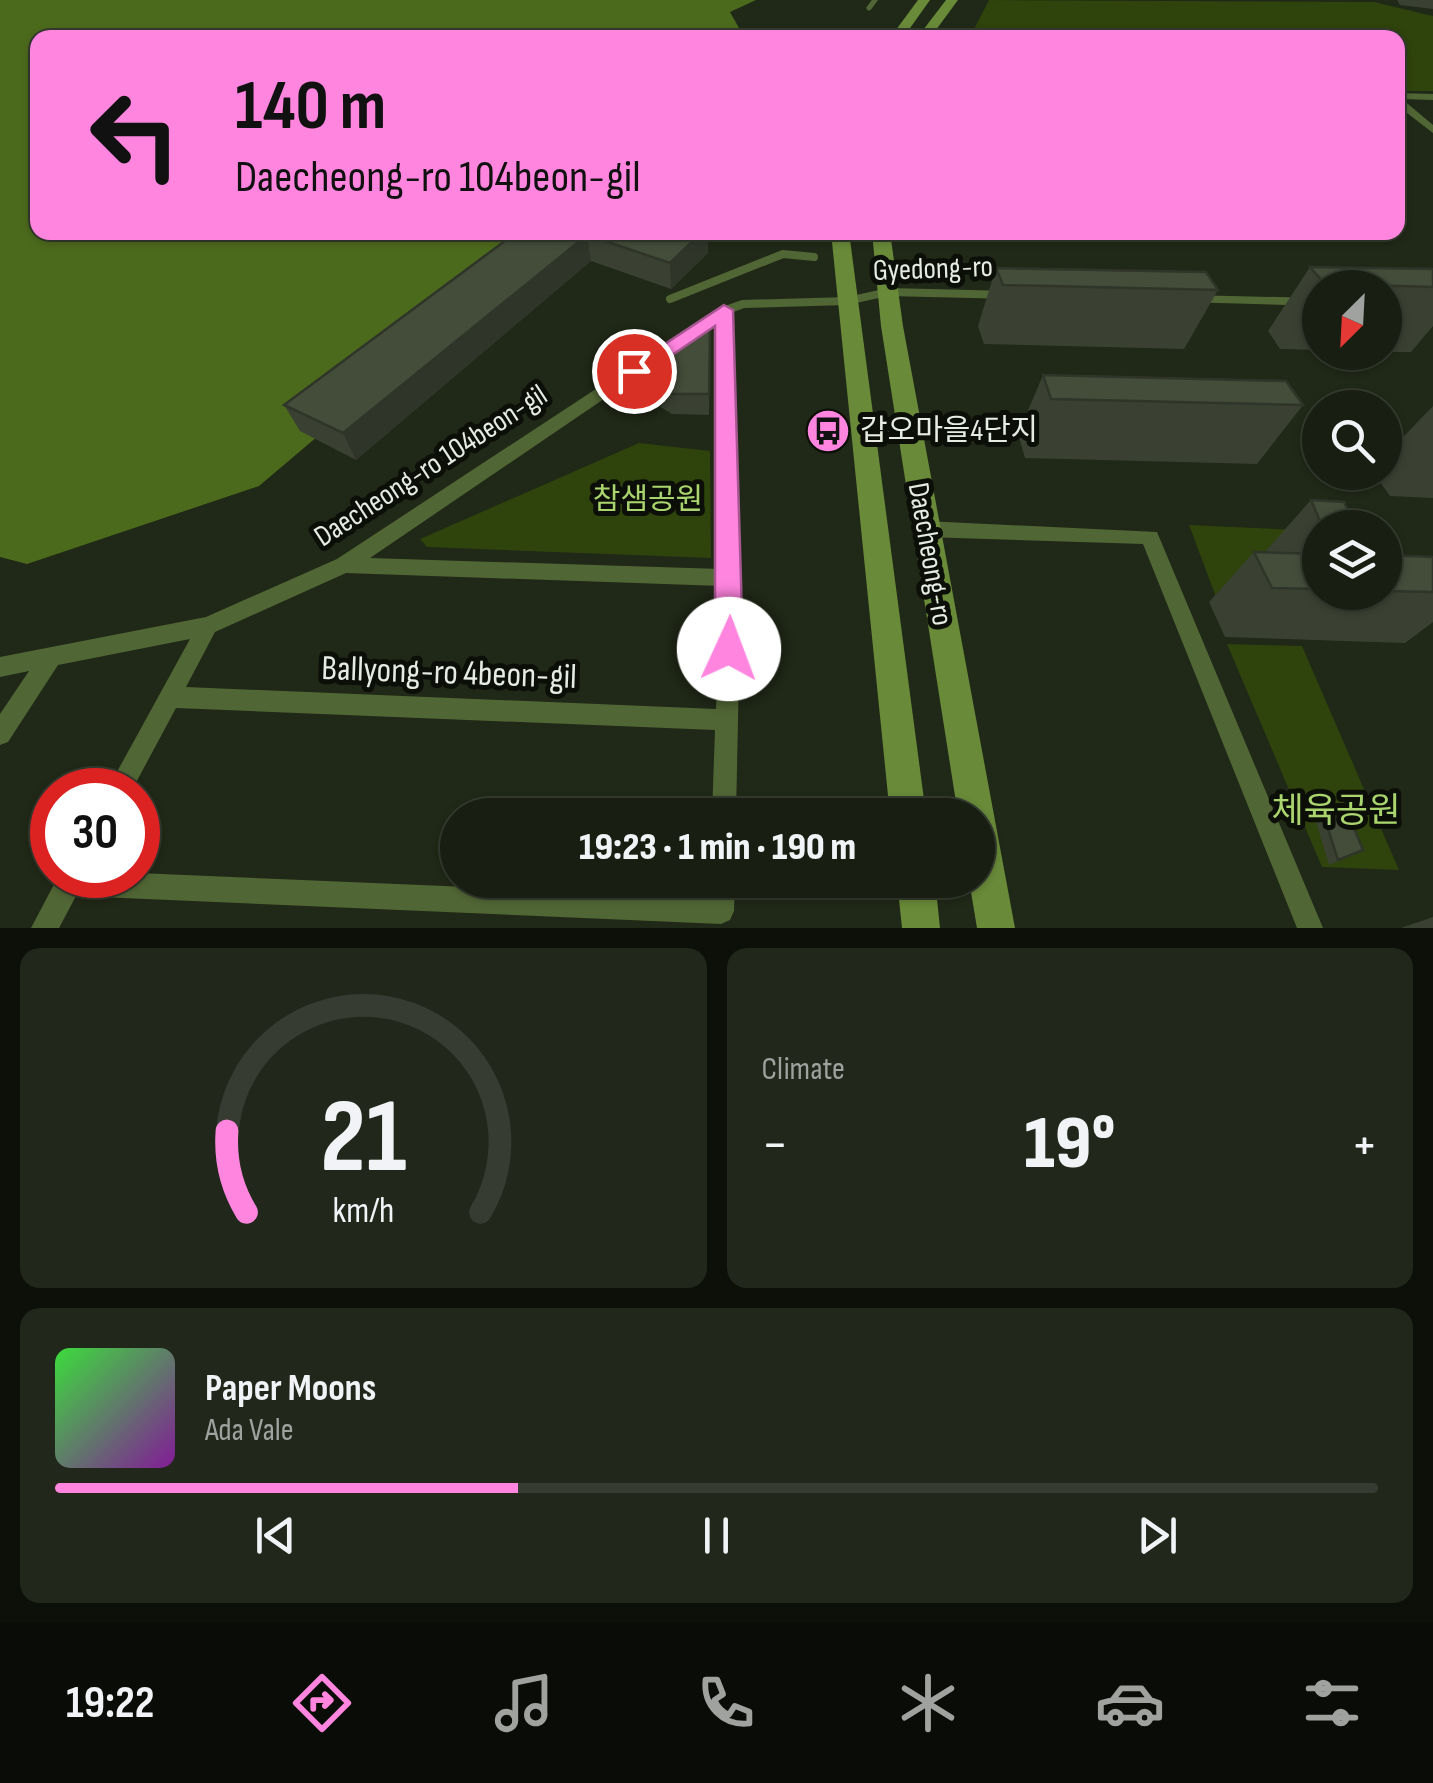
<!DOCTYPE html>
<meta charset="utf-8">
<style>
body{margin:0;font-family:"Sofia Sans Condensed","Noto Sans KR",sans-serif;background:#21271a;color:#f1f3f6;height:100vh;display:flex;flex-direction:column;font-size:38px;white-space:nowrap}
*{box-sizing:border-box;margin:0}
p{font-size:32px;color:#9fa29f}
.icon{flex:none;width:55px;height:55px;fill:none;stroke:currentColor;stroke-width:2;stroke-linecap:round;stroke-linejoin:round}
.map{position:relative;height:928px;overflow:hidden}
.details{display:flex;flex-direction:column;gap:20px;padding:20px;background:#0d1009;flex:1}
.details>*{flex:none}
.guide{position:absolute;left:30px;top:30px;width:1375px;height:210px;border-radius:20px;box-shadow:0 2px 8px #0004,0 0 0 2px #363c31;background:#ff85df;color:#111;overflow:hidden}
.needle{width:65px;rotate:204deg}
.buttons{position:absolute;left:1302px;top:270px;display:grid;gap:20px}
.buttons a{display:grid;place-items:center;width:100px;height:100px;border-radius:50%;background:#181e11;box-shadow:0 2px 8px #0004,0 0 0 2px #363c31;font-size:50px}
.speed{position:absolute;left:30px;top:768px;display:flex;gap:20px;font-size:50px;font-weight:700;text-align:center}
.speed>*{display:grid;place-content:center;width:130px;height:130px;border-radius:50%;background:#181e11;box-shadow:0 2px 8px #0004,0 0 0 2px #363c31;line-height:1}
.speed .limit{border:15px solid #d22;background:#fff;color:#111}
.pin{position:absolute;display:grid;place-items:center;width:85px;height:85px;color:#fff;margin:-42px;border:5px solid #fff;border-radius:50%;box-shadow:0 2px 10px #0007}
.me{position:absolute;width:110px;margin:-55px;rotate:2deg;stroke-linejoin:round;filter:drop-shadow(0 0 8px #0008)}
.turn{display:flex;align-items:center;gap:35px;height:210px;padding:0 40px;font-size:45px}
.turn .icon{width:130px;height:130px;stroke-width:2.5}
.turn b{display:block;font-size:70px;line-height:85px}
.big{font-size:75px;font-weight:800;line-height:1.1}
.details .widget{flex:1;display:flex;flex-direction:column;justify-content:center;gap:15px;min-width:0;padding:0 35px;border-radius:20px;background:#21271a}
.details .dial{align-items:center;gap:0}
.dial svg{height:260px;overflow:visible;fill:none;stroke:#363c31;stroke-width:7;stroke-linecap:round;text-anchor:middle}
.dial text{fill:#f1f3f6;stroke:none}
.song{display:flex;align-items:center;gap:30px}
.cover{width:120px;height:120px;border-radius:15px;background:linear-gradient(135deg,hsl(120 70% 55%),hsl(290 70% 35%))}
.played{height:10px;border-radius:5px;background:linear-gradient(90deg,#ff85df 35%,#363c31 35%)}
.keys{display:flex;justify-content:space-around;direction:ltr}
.heat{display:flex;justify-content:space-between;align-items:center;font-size:55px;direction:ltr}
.details .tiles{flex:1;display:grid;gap:20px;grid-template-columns:1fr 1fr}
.widget:last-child{grid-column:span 2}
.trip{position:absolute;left:440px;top:798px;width:555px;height:100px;border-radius:50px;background:#181e11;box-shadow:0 2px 8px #0004,0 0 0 2px #363c31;font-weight:800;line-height:100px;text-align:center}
.menu{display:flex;height:160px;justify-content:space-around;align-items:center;background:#0a0c07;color:#9fa29f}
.menu .icon{width:70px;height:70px}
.menu .on{color:#ff85df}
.menu b{font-size:45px;color:#f1f3f6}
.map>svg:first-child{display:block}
.green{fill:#2f430c}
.forest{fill:#4c6a1c}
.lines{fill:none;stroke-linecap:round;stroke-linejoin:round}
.lane-far1{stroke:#516635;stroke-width:5}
.lane{stroke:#516635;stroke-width:8}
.street{fill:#516635;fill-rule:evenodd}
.secondary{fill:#698a39;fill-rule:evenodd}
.wall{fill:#3a4132}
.shaded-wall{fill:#303529}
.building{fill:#444c3a;stroke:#303529;stroke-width:2.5}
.route{fill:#ff85df;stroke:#a65691;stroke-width:2.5}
.labels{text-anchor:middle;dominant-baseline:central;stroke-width:10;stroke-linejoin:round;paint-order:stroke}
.street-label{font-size:30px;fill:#e6ece1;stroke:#0c0f08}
.poi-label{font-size:30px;fill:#e6ece1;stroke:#0c0f08;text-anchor:start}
.park-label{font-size:30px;fill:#aad56e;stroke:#0c0f08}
.near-street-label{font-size:35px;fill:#e6ece1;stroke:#0c0f08}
.near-park-label{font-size:35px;fill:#aad56e;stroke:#0c0f08}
</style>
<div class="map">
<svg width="1433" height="928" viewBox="0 0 1433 928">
<rect width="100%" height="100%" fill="#202817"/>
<g class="green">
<polygon points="989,0 1374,2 1433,16 1433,91 1398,91 1398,38 971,35"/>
<polygon points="639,443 710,451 711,558 427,547 420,539"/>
<polygon points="1189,525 1320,531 1320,592 1216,597"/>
<polygon points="1227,644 1302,646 1399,870 1322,867"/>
</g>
<polygon class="forest" points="0,0 756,0 730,12 744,37 38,38 38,232 558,233 259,486 27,564 0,557"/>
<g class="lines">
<polyline class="lane-far1" points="869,8 875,0"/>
<polyline class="lane" points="670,299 783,254 814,257"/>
<g class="street">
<polygon points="1398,93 1433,94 1433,100 1402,99 1433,125 1433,133 1398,106"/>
<path d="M888,288L1012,291L1019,295L1012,299L888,296L847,305L744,308L731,313L741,578L736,815H712L715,730L176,708L132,790H107L190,639L58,665L8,742L0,745V714L29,671L0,677V657L206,617L337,559L719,308L742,300L847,297ZM717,322L721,569L370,558ZM346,573L721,586L716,709L186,687L215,632Z"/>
<polygon points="1188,295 1320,298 1320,306 1183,302 1181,299"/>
<polygon points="925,521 1157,532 1323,928 1297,928 1143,544 925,537 918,534 916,529 918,524"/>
<polygon points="138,873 708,897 709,880 735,880 734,911 730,920 721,924 76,896 59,928 31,928 59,875"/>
</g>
<g class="secondary">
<polygon points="918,0 930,0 903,38 890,38"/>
<polygon points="946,0 958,0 930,38 917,38"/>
<polygon points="831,232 849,232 926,815 890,815"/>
<polygon points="872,232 890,232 903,326 1015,928 977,928 969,880 978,880 978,815 958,815 881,326"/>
<polygon points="897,880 935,880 940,928 902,928"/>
</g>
</g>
<g class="wall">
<polygon points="1397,0 1433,0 1433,9 1400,5"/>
<polygon points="517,232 708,232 708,253 671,289 591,261 356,460 300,431 284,405"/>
<polygon points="1310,267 1433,269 1433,326 1411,352 1385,352 1385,288 1320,288 1320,350 1280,349 1268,331"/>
<polygon points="996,268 1218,290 1184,349 984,344 978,326"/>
<polygon points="710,329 709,415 672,414 640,394 638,374"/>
<polygon points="1043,375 1303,405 1257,464 1025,458 1018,434"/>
<polygon points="1433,406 1433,498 1390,496 1373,472 1385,472 1385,456"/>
<polygon points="1311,500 1356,528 1320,528 1320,592 1385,592 1385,555 1433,557 1433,622 1405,643 1225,637 1209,602 1254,552 1265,552"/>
<polygon points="1322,810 1363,850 1329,865 1314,815"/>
<polygon points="1433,917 1433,928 1401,928"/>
</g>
<g class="shaded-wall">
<polygon points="702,232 708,232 708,253 671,289 670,263"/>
<polygon points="587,235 591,261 356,460 343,433"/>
</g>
<g class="building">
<polygon points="517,232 702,232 670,263 587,235 343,433 284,405"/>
<polygon points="1310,267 1433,269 1433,287 1325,284"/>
<polygon points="996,268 1206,272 1218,290 1003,285"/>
<polygon points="710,329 709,394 671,394 638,374"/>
<polygon points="1043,375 1286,381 1303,405 1051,399"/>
<polygon points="1311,500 1344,502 1356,528 1323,528"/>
<polygon points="1254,552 1320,554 1320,589 1272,588"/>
<polygon points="1385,555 1433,557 1433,592 1385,591"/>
<polygon points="1322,810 1351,821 1363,850 1338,860"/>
</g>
<polygon class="route" points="724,305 733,310 743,649 739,658 729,661 719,658 715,649 715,326 641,376 634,378 624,371"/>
<defs>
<g id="bus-disc" transform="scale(2.25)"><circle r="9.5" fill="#ff85df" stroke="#0c0f08"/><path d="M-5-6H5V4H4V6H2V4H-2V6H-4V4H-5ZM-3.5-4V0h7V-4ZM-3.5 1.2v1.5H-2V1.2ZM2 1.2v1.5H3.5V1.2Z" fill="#111"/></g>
</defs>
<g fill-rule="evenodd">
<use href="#bus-disc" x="828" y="431"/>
</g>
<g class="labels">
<g class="street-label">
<text transform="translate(933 269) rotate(-2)">Gyedong-ro</text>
<text transform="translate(431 466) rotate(-33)">Daecheong-ro 104beon-gil</text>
<text transform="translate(930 554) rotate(80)">Daecheong-ro</text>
</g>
<g class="poi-label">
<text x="860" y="431">갑오마을4단지</text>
</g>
<g class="park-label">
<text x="648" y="500">참샘공원</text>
</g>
<g class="near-street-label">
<text transform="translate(449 673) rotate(2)">Ballyong-ro 4beon-gil</text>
</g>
<g class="near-park-label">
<text x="1336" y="811">체육공원</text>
</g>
</g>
</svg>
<div class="buttons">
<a><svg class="needle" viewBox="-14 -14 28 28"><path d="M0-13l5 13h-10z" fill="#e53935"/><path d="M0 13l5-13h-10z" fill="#9fa29f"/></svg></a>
<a><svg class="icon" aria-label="search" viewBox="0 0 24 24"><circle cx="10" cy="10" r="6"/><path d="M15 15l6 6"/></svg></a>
<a><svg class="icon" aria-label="layers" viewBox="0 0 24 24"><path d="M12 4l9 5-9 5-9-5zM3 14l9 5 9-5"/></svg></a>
</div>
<div class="speed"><div class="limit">30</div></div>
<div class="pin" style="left:634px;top:371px;background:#d93025"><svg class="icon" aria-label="arrive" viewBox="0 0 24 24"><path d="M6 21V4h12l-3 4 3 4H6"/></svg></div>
<svg class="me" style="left:729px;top:649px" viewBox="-20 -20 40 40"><circle r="19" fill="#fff"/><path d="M0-13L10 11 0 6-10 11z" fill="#ff85df"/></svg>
<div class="trip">19:23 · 1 min · 190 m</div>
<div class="guide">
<div class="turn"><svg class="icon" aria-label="left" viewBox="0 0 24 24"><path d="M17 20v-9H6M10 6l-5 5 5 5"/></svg><div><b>140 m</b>Daecheong-ro 104beon-gil</div></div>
</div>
</div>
<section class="details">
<div class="tiles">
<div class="widget dial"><svg viewBox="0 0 100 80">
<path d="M14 69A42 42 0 1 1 86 69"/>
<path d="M14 69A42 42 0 0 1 8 44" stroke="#ff85df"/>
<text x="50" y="56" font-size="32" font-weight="700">21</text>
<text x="50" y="72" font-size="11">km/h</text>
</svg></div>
<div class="widget"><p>Climate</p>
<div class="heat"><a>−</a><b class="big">19°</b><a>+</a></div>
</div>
<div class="widget">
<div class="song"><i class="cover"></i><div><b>Paper Moons</b><p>Ada Vale</p></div></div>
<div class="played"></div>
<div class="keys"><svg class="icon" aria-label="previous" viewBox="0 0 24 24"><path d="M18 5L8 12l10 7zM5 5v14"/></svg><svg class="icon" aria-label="pause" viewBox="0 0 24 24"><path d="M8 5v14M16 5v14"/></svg><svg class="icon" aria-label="next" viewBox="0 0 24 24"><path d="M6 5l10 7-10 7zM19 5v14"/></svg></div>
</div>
</div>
</section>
<nav class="menu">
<b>19:22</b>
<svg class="icon on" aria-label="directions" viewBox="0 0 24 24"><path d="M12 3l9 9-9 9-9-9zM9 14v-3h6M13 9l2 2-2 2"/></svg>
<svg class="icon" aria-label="music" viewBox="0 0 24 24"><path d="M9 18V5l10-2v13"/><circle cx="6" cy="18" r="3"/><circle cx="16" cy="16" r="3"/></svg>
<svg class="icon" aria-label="phone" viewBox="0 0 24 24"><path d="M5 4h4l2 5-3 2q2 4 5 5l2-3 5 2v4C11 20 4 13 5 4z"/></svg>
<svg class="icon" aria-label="climate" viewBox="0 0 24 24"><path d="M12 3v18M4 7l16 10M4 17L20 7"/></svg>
<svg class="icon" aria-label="car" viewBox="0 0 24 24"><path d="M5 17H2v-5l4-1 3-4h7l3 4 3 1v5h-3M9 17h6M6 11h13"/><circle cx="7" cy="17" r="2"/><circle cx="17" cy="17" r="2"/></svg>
<svg class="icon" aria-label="filters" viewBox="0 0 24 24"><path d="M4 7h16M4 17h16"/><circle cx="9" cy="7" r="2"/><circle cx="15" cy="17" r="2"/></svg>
</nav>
